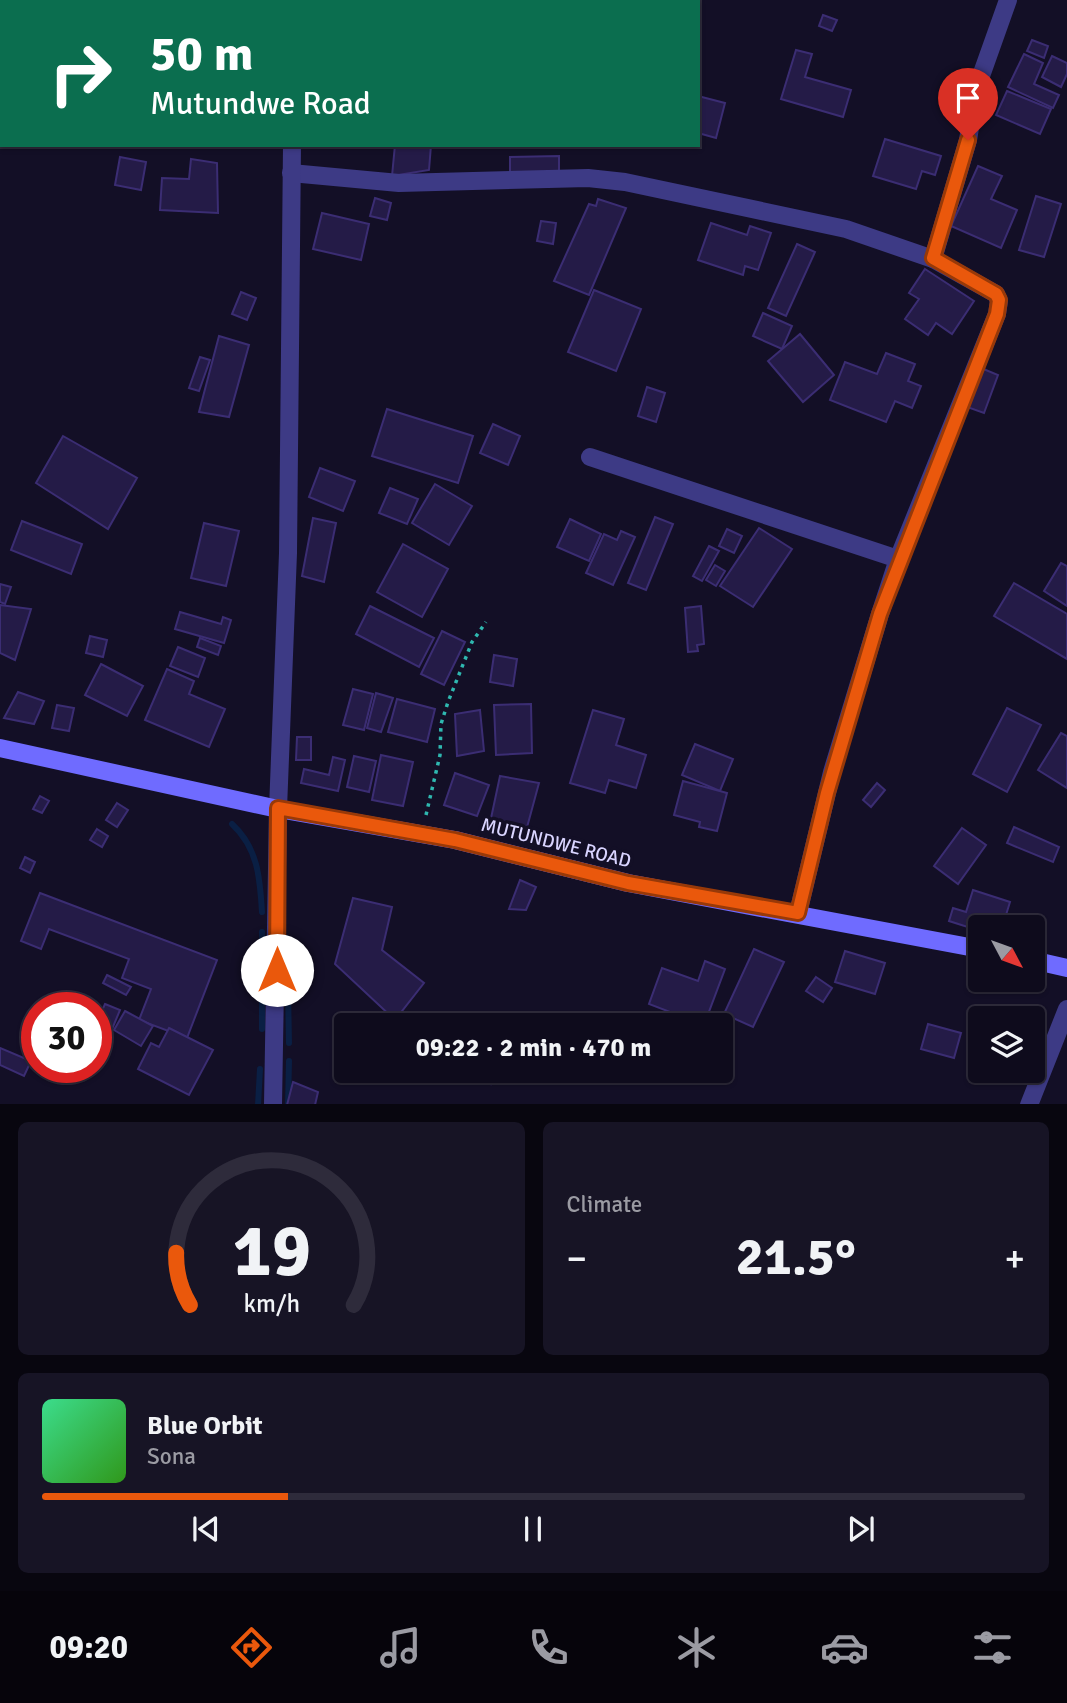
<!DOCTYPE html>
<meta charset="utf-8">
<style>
body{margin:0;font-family:Signika,sans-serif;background:#171425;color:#f1f3f6;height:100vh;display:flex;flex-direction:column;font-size:26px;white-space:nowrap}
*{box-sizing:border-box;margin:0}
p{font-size:23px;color:#9b9ba3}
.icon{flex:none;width:38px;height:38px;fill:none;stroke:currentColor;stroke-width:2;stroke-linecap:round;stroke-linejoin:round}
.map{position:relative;height:1104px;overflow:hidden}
.sheet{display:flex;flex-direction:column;gap:18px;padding:18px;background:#08060f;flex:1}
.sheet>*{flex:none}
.banner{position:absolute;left:0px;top:0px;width:700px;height:147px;box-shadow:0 2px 5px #0004,0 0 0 2px #2e2b3b;background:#0b6e4f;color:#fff;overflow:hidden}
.needle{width:46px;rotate:131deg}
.buttons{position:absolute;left:968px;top:915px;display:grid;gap:14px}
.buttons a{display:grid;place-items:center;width:77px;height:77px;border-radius:7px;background:#0e0b1c;box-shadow:0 2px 5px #0004,0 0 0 2px #2e2b3b;font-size:35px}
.speed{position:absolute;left:21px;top:992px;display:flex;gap:14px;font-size:35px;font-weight:700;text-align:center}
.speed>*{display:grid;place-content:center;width:91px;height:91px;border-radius:50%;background:#0e0b1c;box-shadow:0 2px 5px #0004,0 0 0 2px #2e2b3b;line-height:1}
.speed .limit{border:10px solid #d22;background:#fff;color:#111}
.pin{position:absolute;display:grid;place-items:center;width:60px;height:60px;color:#fff;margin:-72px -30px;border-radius:50% 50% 50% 0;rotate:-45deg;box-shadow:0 0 7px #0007}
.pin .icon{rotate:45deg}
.me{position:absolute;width:77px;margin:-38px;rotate:0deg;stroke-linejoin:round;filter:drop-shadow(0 0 5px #0008)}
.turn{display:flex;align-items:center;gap:24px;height:147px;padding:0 35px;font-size:32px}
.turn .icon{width:91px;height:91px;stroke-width:2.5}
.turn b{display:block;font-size:49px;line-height:60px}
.big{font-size:52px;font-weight:700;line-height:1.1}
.sheet .widget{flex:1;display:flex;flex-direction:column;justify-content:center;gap:10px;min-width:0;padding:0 24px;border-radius:10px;background:#171425}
.sheet .dial{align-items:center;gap:0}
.dial svg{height:182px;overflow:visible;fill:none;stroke:#2e2b3b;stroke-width:7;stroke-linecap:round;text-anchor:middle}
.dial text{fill:#f1f3f6;stroke:none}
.song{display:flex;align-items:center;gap:21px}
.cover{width:84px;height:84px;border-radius:10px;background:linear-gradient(135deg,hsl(150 70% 55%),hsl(110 70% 35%))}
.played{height:7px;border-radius:4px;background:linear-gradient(90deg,#ea580c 25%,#2e2b3b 25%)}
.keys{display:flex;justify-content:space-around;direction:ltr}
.heat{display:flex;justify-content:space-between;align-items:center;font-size:38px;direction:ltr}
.sheet .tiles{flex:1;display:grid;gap:18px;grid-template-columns:1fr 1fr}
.widget:last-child{grid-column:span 2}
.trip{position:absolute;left:334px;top:1013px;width:399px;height:70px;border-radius:7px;background:#0e0b1c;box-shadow:0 2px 5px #0004,0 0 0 2px #2e2b3b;font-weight:700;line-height:70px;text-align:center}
.tabs{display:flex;height:112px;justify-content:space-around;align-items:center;background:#06040b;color:#9b9ba3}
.tabs .icon{width:49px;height:49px}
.tabs .current{color:#ea580c}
.tabs b{font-size:32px;color:#f1f3f6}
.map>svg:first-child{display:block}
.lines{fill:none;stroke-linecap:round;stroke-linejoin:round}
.stream{stroke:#0a1f44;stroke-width:6}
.building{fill:#241b47;stroke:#3b2d73;stroke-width:2}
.path{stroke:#2fb8b0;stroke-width:3.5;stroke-dasharray:3.5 5;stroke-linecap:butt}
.street{stroke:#3d3a85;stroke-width:18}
.secondary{stroke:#6f6bff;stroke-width:18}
.route-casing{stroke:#983908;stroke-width:18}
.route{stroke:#ea580c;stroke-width:12}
.labels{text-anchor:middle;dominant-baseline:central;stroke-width:7;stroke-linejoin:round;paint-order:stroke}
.street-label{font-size:19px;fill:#d9d4ff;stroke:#130f26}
</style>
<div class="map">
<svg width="1067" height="1105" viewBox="0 0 1067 1105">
<rect width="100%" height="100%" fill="#130f26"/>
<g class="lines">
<g class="stream">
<path d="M232,824C258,848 260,878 262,912"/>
<polyline points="287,938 289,1043"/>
<polyline points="262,1029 262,932"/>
<polyline points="258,1105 260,1069"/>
<polyline points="288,1105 289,1061"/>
</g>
</g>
<g class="building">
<polygon points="823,15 837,20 832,31 819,26"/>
<polygon points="1032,40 1048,46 1044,58 1027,51"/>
<polygon points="796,50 812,54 805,77 851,90 843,117 781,99"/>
<polygon points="1024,54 1043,63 1034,84 1059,95 1053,108 1008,87"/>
<polygon points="1052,56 1067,63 1067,74 1061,87 1042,77"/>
<polygon points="1007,91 1051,109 1040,134 996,115"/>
<polygon points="698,96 725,103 716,138 698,133"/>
<polygon points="885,139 941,156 935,175 922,171 916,189 873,176"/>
<polygon points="395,145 431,145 429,170 392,176"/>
<polygon points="559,156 559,173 510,173 510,157"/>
<polygon points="120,157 146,162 141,190 115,185"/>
<polygon points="191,159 217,163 218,213 160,210 162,178 189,179"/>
<polygon points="978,166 1002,176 991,199 1017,210 1001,248 951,226"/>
<polygon points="1036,196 1061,204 1044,257 1019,250"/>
<polygon points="375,198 391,203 387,220 370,216"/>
<polygon points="598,199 626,208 589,295 554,281 589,204 596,206"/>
<polygon points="322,213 369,224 361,260 313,249"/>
<polygon points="541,221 556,223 553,244 537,241"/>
<polygon points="711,223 747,235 750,226 771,233 758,270 745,266 743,275 698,260"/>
<polygon points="797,244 815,252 786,316 768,308"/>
<polygon points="925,269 974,301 952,334 936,323 928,335 905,319 919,299 909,293"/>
<polygon points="594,290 641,309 616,371 568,352"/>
<polygon points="241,292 256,298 247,320 232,314"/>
<polygon points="763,313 792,326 782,349 753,336"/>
<polygon points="800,334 834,375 803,402 768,361"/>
<polygon points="219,336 249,345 229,417 199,412"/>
<polygon points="886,353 915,364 908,381 921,386 912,408 895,401 886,422 830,400 845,362 877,374"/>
<polygon points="200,357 210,360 199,391 189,388"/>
<polygon points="981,368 998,375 984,413 967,407"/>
<polygon points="647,387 665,393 656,422 638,416"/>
<polygon points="387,409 473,436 458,483 372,456"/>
<polygon points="493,424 520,436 508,465 480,453"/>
<polygon points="63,436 137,478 108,529 36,483"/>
<polygon points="320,468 355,481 343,511 309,497"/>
<polygon points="435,484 472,506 449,545 412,523"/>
<polygon points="390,488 418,499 407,524 379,513"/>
<polygon points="655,517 673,524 646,590 628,583"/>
<polygon points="313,518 336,523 324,582 302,576"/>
<polygon points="570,519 601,534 589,561 557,547"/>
<polygon points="22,521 82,544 71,574 11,550"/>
<polygon points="204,523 239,531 226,586 191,578"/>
<polygon points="759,528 792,549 753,607 720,586"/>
<polygon points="727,529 742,536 734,553 719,546"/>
<polygon points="621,531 635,537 613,585 586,573 604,534 617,540"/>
<polygon points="403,544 448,569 422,617 377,592"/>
<polygon points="709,546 719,551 702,581 693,576"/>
<polygon points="1061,563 1067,566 1067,606 1044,591"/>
<polygon points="715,565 725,571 716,586 706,580"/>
<polygon points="1014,583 1067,614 1067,659 994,616"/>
<polygon points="0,584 11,587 5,604 0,602"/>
<polygon points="0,605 31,609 15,660 0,653"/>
<polygon points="370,606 434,638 419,667 356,634"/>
<polygon points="701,606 704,644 697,645 698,651 688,652 685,608"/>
<polygon points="180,612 221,624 223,617 231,620 224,643 175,629"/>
<polygon points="442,631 465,642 444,685 421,674"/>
<polygon points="90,636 107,640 103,657 86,653"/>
<polygon points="200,638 221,646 218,655 197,647"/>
<polygon points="178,647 205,658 198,677 170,666"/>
<polygon points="494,655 517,659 513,686 490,682"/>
<polygon points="101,664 143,686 127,716 85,695"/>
<polygon points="167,669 194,681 189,694 225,709 209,747 145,720"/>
<polygon points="353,689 373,694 364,730 343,725"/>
<polygon points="18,692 44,701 34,724 4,718"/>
<polygon points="376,693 393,698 381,732 367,728"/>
<polygon points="397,699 435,709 427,742 388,732"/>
<polygon points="531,704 532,753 496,755 494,705"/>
<polygon points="57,705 74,708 69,731 52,728"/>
<polygon points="1007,708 1041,725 1007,792 973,774"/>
<polygon points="480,710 484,751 457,756 455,714"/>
<polygon points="593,710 624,719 616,745 646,755 636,788 609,780 605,793 570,783"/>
<polygon points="1061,733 1067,736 1067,788 1038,770"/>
<polygon points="297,737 311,737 311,760 296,760"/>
<polygon points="695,744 733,759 720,791 682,775"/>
<polygon points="381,755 413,762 403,806 372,800"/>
<polygon points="354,756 376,761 369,792 347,787"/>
<polygon points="333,757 345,760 338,791 301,783 304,769 329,775"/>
<polygon points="455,773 489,785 477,816 444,805"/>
<polygon points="500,776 539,783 526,831 490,823"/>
<polygon points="683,781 727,793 717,831 699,827 700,822 674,815"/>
<polygon points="877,783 885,790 871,807 863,800"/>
<polygon points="40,796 49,801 42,813 33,809"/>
<polygon points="117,803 128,810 117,827 106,820"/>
<polygon points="1014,827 1059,847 1053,862 1007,843"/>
<polygon points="962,828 986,845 958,884 934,866"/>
<polygon points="97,829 108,836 102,847 90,840"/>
<polygon points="25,857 35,862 30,873 20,868"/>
<polygon points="520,880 536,887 526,910 509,909"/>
<polygon points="973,890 1010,902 1002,928 980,928 980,931 949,921 953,908 966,912"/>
<polygon points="40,893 217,960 187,1038 139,1020 151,989 122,978 129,959 49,929 41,949 21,941"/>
<polygon points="353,898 392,907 382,950 424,983 395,1020 335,964"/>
<polygon points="754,949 784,962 753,1027 724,1014"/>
<polygon points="845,951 885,963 875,994 835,982"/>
<polygon points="705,961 725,969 704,1025 649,1004 662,968 698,981"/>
<polygon points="107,975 131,987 126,995 103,983"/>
<polygon points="816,977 832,988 823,1002 806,991"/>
<polygon points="105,1004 120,1010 105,1046 96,1043 96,1024"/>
<polygon points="125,1011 153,1026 141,1046 114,1030"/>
<polygon points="928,1024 961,1033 954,1058 921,1049"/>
<polygon points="169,1028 213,1050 189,1095 138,1069 151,1043 159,1047"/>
<polygon points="0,1048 31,1061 24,1076 0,1065"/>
<polygon points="476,1071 502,1071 491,1084"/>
<polygon points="293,1082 318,1092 315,1105 287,1105"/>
</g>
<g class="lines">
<polyline class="path" points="426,815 440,755 441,724 448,702 472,642 486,622"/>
<g class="street">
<polyline points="289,0 289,2"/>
<polyline points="291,173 399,183 588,178 625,182 846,229 933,259 996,294 999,301 997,314 898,559 880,614 832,772 798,913"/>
<polyline points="933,259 968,140 976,90 1008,0"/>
<polyline points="590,457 898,559"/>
<polyline points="273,1105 278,809 288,553 292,145"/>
<polyline points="1029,1105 1067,1009"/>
</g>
<g class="secondary">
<polyline points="0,748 278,809 455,840 628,883 980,949"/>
<polyline points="1032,960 1067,968"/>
</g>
</g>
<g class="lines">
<g class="route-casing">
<polyline id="route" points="277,970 278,808 455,840 628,883 798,913 827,793 880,614 997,314 999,300 996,294 933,258 968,140"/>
</g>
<use href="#route" class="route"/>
</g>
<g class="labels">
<g class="street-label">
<text transform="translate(556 843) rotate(14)">MUTUNDWE ROAD</text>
</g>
</g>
</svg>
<div class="buttons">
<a><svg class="needle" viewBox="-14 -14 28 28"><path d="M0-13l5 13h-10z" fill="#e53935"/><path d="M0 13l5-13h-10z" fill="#9b9ba3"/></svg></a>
<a><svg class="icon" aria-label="layers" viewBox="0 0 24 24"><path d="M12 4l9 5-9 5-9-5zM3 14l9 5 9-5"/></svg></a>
</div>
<div class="speed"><div class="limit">30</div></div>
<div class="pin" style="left:968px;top:140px;background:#d93025"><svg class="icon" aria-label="arrive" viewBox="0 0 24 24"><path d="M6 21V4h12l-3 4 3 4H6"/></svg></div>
<svg class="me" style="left:277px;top:970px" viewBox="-20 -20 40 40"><circle r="19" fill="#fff"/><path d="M0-13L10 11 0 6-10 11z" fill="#ea580c"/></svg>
<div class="trip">09:22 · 2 min · 470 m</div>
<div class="banner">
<div class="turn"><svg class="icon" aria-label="right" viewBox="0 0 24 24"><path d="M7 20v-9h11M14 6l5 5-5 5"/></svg><div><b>50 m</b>Mutundwe Road</div></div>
</div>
</div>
<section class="sheet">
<div class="tiles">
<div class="widget dial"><svg viewBox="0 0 100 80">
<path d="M14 69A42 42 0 1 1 86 69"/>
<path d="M14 69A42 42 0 0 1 8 46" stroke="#ea580c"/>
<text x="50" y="56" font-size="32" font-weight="700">19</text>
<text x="50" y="72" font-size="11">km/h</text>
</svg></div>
<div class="widget"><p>Climate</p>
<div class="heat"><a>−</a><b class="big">21.5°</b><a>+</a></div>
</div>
<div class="widget">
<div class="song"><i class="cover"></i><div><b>Blue Orbit</b><p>Sona</p></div></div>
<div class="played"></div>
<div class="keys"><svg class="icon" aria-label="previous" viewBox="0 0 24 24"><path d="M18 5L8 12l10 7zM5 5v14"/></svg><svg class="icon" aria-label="pause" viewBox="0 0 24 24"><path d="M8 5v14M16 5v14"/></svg><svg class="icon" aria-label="next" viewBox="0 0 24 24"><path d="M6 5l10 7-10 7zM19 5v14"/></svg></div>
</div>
</div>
</section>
<nav class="tabs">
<b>09:20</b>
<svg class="icon current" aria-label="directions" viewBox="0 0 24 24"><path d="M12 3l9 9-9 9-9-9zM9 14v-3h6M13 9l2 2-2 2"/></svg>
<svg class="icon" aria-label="music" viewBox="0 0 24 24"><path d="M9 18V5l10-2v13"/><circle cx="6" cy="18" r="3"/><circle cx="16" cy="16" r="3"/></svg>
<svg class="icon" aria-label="phone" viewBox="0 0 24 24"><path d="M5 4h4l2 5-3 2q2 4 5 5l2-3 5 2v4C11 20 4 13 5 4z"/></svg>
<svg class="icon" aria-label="climate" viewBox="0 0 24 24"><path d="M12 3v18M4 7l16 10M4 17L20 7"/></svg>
<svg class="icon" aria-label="car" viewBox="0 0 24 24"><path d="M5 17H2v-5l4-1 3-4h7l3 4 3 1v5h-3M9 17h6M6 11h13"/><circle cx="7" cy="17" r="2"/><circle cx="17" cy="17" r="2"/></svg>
<svg class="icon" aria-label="filters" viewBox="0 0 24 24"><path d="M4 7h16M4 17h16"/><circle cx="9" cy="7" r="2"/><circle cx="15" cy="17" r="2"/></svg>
</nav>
